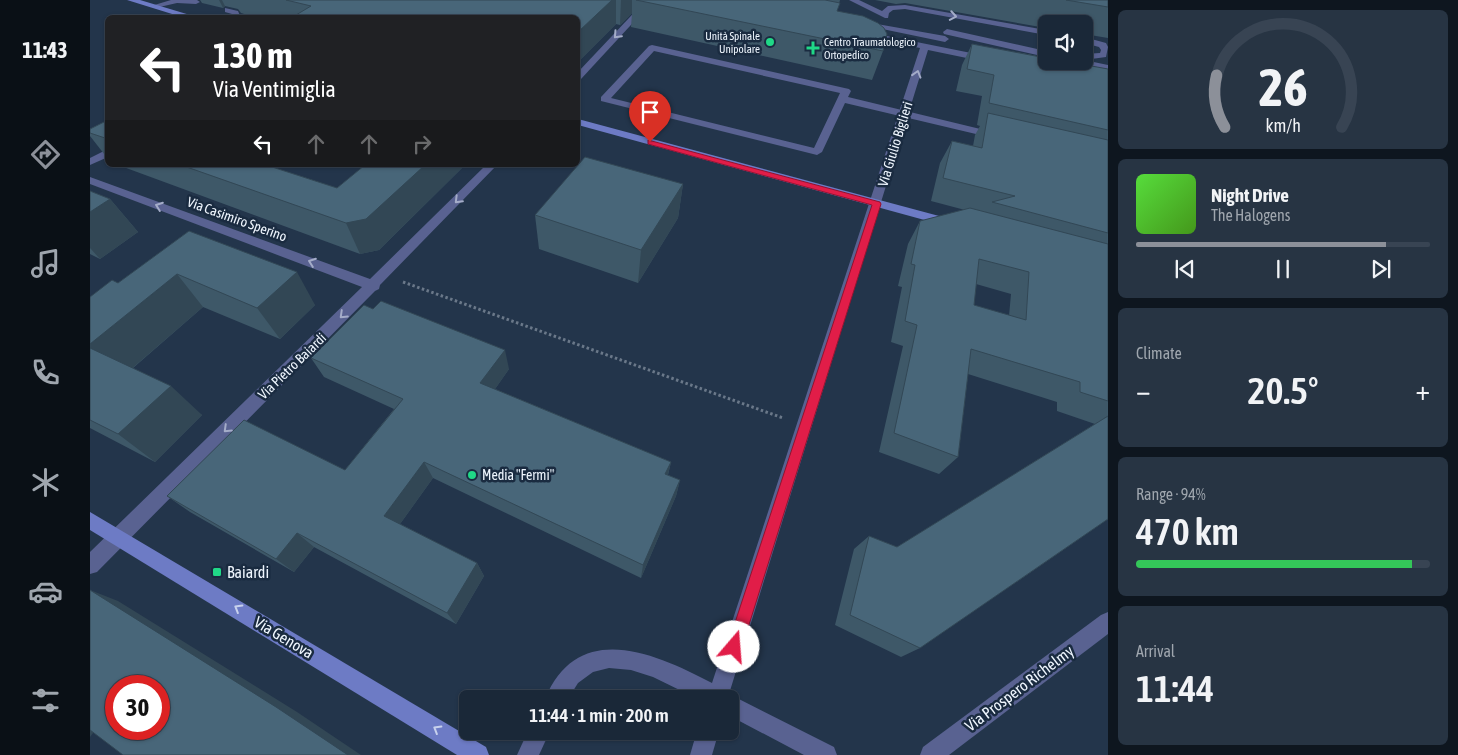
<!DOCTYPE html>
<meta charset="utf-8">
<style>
body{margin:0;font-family:"Asap Condensed",sans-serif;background:#273443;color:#f1f3f6;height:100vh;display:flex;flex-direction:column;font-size:19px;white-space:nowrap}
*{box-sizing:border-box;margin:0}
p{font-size:16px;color:#9fa6ae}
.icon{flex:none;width:28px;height:28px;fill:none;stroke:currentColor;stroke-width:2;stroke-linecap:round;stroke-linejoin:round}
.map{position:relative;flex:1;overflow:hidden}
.drawer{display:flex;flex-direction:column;gap:10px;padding:10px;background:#0e161f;width:350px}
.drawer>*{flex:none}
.top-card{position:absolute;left:15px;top:15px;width:475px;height:152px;border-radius:8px;box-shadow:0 1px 4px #0004,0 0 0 1px #384453;background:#202124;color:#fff;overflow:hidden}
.controls{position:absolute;left:948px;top:15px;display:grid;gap:10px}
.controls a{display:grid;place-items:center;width:55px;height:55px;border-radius:8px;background:#1a2838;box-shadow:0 1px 4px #0004,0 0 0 1px #384453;font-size:25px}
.speed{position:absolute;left:15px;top:675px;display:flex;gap:10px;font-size:25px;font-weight:700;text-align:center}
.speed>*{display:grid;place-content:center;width:65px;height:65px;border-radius:50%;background:#1a2838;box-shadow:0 1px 4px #0004,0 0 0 1px #384453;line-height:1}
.speed .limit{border:8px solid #d22;background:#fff;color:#111}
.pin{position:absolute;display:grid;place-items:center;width:42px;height:42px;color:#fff;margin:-51px -21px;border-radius:50% 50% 50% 0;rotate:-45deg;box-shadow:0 0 5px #0007}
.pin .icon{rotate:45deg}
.me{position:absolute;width:55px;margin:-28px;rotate:18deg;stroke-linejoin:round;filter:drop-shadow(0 0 4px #0008)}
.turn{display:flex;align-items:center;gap:18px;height:105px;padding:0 25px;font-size:22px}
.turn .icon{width:65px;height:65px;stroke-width:2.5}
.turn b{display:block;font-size:35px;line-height:42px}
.lanes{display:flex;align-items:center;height:48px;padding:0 25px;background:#0003;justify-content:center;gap:25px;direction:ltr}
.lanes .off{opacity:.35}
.big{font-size:38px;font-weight:600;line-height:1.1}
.drawer .widget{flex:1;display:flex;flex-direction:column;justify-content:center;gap:8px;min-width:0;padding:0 18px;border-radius:8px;background:#273443}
.drawer .dial{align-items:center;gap:0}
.dial svg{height:130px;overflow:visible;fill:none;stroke:#384453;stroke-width:7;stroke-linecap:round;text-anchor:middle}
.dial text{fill:#f1f3f6;stroke:none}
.song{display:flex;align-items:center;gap:15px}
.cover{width:60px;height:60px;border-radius:8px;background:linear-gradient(135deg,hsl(110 70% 55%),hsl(100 70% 35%))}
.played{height:5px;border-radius:2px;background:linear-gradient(90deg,#8c9099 85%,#384453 85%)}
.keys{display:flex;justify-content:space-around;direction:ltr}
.heat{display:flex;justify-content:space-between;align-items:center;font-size:28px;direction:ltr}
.charge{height:8px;border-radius:4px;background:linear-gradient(90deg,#34c759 94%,#384453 0)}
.trip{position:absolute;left:369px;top:690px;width:280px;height:50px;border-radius:8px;background:#1a2838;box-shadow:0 1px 4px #0004,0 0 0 1px #384453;font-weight:600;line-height:50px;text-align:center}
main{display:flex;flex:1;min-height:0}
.dock{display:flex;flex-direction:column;width:90px;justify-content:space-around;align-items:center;background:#0a1016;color:#9fa6ae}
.dock .icon{width:35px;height:35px}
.dock .current{color:#8c9099}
.dock b{font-size:22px;color:#f1f3f6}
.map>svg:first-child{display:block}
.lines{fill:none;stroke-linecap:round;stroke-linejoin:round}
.path{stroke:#6a7889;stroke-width:3;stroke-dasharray:2.5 2.5;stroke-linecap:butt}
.lane{fill:#596291;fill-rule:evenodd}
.street{fill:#596291;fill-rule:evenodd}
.secondary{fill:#6d7bc5;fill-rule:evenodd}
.wall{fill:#3e5868;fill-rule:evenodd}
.shaded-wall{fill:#324755}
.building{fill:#486679;stroke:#324755;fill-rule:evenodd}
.oneway{stroke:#a4acc8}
.oneway2{stroke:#c8d1ed}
.route{fill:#e11d48;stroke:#92132f}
.poi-dot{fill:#20d887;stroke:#1a2b40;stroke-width:2}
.labels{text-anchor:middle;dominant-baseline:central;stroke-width:5;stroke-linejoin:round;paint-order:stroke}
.far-poi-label{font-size:11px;fill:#eff6fe;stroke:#1a2b40;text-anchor:end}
.street-label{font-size:14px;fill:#eff6fe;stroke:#1a2b40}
.poi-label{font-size:14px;fill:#eff6fe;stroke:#1a2b40;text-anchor:start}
.near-poi-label{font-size:16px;fill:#eff6fe;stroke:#1a2b40;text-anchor:start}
.near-street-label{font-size:16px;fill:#eff6fe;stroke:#1a2b40}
</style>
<main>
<nav class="dock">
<b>11:43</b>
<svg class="icon current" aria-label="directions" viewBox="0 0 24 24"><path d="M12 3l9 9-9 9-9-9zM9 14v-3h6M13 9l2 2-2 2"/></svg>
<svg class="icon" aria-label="music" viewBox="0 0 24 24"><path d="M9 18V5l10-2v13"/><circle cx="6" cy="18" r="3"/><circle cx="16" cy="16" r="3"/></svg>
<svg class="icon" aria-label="phone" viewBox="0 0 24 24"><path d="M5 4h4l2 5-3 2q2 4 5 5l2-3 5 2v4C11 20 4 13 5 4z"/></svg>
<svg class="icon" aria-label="climate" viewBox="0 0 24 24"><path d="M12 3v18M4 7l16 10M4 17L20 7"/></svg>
<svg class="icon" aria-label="car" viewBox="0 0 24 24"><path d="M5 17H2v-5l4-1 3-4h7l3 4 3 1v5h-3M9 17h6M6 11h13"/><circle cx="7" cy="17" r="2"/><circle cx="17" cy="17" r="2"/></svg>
<svg class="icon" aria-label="filters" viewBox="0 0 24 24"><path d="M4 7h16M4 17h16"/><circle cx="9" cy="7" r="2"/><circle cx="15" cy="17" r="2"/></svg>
</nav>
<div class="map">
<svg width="1018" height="755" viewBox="0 0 1018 755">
<rect width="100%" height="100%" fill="#23354b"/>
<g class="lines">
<polyline class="path" points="313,282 693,418"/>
<g class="lane">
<polygon points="81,0 107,0 110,2 106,4 87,3 65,8 61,6"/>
<polygon points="759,0 769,0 792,11 798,6 815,5 956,30 956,35 815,9 803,10 799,13 798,18 795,18"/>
<polygon points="135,8 148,11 151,18 143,18 142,14 135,12"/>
<polygon points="770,21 855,36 859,39 855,42 773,25 770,25"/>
<polygon points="857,29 956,51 956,57 854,34 853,32"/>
<polygon points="994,37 1016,43 1018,47 1016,57 994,60 994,54 1010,53 1011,50 1009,47 994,43"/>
<path d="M562,45L759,89L761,91L758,97L911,134L912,136L907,139L755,103L732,152L727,155L511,101V97L559,46ZM564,51L750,93L724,148L521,98Z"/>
<polygon points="994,60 1018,65 1018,71 986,62"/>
</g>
<g class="street">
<polygon points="556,0 564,0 491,79 488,80 488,72"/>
<path d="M777,32L896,56L900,59L896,62L838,50L639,694L744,747L747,755H714L640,716V699H608L563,677L541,670L519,668L503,672L488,683L478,699H455C488,619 565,653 622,683L830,48L774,37L773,35Z"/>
<polygon points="18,149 18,157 0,165 0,158"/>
<polygon points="396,165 407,165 290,285 289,289 285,291 7,572 0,574 0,552 272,287 0,184 0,177 280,279"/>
<polygon points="1018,612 1018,634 859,755 830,755 833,747 1011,615"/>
<polygon points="438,731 460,731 449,755 427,755"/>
<polygon points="607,731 629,731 622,755 600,755"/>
</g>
<g class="secondary">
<polygon points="37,0 50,0 110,18 95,18"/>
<polygon points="488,119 864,220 866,223 860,227 488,125"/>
<polygon points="0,512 396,747 399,755 367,755 0,530"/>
</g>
</g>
<g class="wall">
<polygon points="110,0 750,0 747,11 793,51 782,80 541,27 542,13 530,25 526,24 488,62 488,18 167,18 151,13 148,9 135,6 133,8 112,3"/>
<polygon points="785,0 1018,0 1018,38 994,34 994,24 956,24 956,28 815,3 806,4"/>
<path d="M882,44L1018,69V519L830,648L811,657L745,625L764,549L779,536L807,547L1005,424L967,411V402L878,374L868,457L849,474L789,452L813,346L801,342L812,287L808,286L818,244L830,221L875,210L841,201L850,163L862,141L883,146L885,135L890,126L887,125L892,96L866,91L872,65ZM886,284L921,294L919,316L884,305Z"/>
<polygon points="18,120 18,159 0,136 0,129"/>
<polygon points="28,165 176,165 247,188 275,165 375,165 289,250 270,254"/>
<polygon points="593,184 588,218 548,283 449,249 445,215"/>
<polygon points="0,191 20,199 48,232 10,259 0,254"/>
<polygon points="99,231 225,305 190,339 113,307 43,368 112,415 65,462 0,428 0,297 28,283"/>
<polygon points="221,358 419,369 405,389 581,462 578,475 590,480 586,496 551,578 343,478 310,524 387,563 394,576 366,624 224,547 204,572 100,512 77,496 255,470 304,409 234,377"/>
</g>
<g class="shaded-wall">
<polygon points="129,0 132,0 135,6 133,8"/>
<polygon points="522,0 526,0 526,24 488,62 488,32"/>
<polygon points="531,0 542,0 542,13 530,25"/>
<polygon points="335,165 375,165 289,250 270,254 256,223"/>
<polygon points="593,184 588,218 548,283 551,250"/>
<polygon points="20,199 48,232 10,259 0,248 0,212"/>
<polygon points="207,272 225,305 190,339 167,308"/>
<polygon points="87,274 113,307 32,377 0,349 0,344"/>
<polygon points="415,350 419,369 396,402 390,383"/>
<polygon points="81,386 112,415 65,462 28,434"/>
<polygon points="334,462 343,478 305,531 294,516"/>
<polygon points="581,462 577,478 575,474"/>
<polygon points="590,480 586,496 551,578 553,565"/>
<polygon points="207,533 224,547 204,572 186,559"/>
<polygon points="387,563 394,576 366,624 357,613"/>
<polygon points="0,590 28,601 207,712 271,755 258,755"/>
<polygon points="0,718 13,720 0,737"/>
</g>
<g class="building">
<polygon points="196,0 522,0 488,32 488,18 201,18 221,6"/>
<polygon points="546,0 735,0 750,3 747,11 773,16 788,23 794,28 797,34 793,51"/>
<polygon points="976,0 1018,0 1018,7"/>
<polygon points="882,44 956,58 956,61 974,61 1018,69 1018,130 899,103 904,75 877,69"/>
<polygon points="898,113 1018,140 1018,233 902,202 925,196 853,178 862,141 892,148"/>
<polygon points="18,120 18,139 0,133 0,129"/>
<polygon points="495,157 593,184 551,250 445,215"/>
<polygon points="91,165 176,165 247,188 275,165 335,165 276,219 256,223"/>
<polygon points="0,191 20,199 0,212"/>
<path d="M880,208L1018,244V401L990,392V382L881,349L868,457L804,433L827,325L815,321L825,265L821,264L830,221ZM889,259L939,272L936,320L884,305Z"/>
<polygon points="99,231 207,272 167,308 87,274 0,344 0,297 22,280 28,283"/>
<polygon points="291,301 415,350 390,383 581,462 575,474 590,480 553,565 334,462 294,516 387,563 357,613 207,533 186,559 77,496 154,420 255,470 313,399 221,358 274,305 283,309"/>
<polygon points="0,348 81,386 28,434 0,420"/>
<polygon points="1018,416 1018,519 830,648 760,615 779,536 807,547"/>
<path d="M0,590L186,707L258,755H33L0,730ZM26,686H69V729H26Z"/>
</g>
<defs><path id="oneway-chevron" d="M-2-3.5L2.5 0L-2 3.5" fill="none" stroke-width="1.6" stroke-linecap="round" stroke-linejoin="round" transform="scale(1.25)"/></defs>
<g class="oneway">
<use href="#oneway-chevron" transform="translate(863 16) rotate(10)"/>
<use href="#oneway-chevron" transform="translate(527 35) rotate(133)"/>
<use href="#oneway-chevron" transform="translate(827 74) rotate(-73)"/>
<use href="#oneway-chevron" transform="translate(368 200) rotate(135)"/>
<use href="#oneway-chevron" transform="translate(69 206) rotate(-160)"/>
<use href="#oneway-chevron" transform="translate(222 262) rotate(-160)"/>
<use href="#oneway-chevron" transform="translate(253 315) rotate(136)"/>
<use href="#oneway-chevron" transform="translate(137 429) rotate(136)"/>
</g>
<g class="oneway2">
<use href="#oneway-chevron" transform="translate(148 608) rotate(-149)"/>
<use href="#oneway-chevron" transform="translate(347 729) rotate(-149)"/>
</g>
<polygon class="route" points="558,140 790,202 791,204 652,647 650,652 644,654 639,652 637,647 782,205 558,144"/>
<g class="poi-dot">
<circle cx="680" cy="42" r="5"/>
<path d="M720.5 40.5h5v5h5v5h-5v5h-5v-5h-5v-5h5z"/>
<circle cx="382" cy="475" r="5"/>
<rect x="122" y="567" width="10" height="10" rx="2.5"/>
</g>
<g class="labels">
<g class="far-poi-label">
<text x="670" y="36">Unità Spinale<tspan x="670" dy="13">Unipolare</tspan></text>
<text x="734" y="42" text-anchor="start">Centro Traumatologico<tspan x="734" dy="13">Ortopedico</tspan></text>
</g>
<g class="street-label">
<text transform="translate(805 144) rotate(-73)">Via Giulio Biglieri</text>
<text transform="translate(147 219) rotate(20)">Via Casimiro Sperino</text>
<text transform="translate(202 366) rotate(-44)">Via Pietro Baiardi</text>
</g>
<g class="poi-label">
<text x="392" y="475">Media "Fermi"</text>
</g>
<g class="near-poi-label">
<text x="137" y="572">Baiardi</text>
</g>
<g class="near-street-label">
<text transform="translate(194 637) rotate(31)">Via Genova</text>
<text transform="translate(929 688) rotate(-37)">Via Prospero Richelmy</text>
</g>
</g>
</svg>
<div class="controls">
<a><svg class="icon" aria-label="sound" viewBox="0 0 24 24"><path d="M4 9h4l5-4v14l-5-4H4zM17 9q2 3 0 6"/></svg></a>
</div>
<div class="speed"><div class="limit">30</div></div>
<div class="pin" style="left:560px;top:142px;background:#d93025"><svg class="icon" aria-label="arrive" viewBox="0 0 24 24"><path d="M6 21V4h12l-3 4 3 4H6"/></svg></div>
<svg class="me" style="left:644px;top:647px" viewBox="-20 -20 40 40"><circle r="19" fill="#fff"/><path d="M0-13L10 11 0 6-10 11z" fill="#e11d48"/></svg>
<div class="trip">11:44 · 1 min · 200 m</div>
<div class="top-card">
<div class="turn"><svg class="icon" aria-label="left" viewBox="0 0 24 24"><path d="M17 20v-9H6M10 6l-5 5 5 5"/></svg><div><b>130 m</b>Via Ventimiglia</div></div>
<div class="lanes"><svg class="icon" aria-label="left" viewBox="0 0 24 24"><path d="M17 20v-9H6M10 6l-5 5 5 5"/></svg><svg class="icon off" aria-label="ahead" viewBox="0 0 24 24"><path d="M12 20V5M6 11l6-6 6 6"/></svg><svg class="icon off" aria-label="ahead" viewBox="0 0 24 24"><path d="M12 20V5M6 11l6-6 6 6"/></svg><svg class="icon off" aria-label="right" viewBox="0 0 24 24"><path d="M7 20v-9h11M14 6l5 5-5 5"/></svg></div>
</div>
</div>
<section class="drawer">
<div class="widget dial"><svg viewBox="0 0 100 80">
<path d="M14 69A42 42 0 1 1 86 69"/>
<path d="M14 69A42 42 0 0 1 9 37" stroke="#8c9099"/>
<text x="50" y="56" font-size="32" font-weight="700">26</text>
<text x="50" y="72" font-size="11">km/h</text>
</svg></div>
<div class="widget">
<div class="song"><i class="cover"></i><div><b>Night Drive</b><p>The Halogens</p></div></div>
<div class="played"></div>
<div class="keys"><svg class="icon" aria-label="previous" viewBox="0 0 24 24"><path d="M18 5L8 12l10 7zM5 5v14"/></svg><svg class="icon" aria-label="pause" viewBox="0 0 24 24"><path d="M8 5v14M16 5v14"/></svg><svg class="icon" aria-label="next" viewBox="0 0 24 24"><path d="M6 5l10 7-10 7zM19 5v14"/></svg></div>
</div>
<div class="widget"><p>Climate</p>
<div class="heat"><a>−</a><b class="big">20.5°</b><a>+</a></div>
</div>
<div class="widget"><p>Range · 94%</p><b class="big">470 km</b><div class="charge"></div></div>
<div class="widget"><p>Arrival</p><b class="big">11:44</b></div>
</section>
</main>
